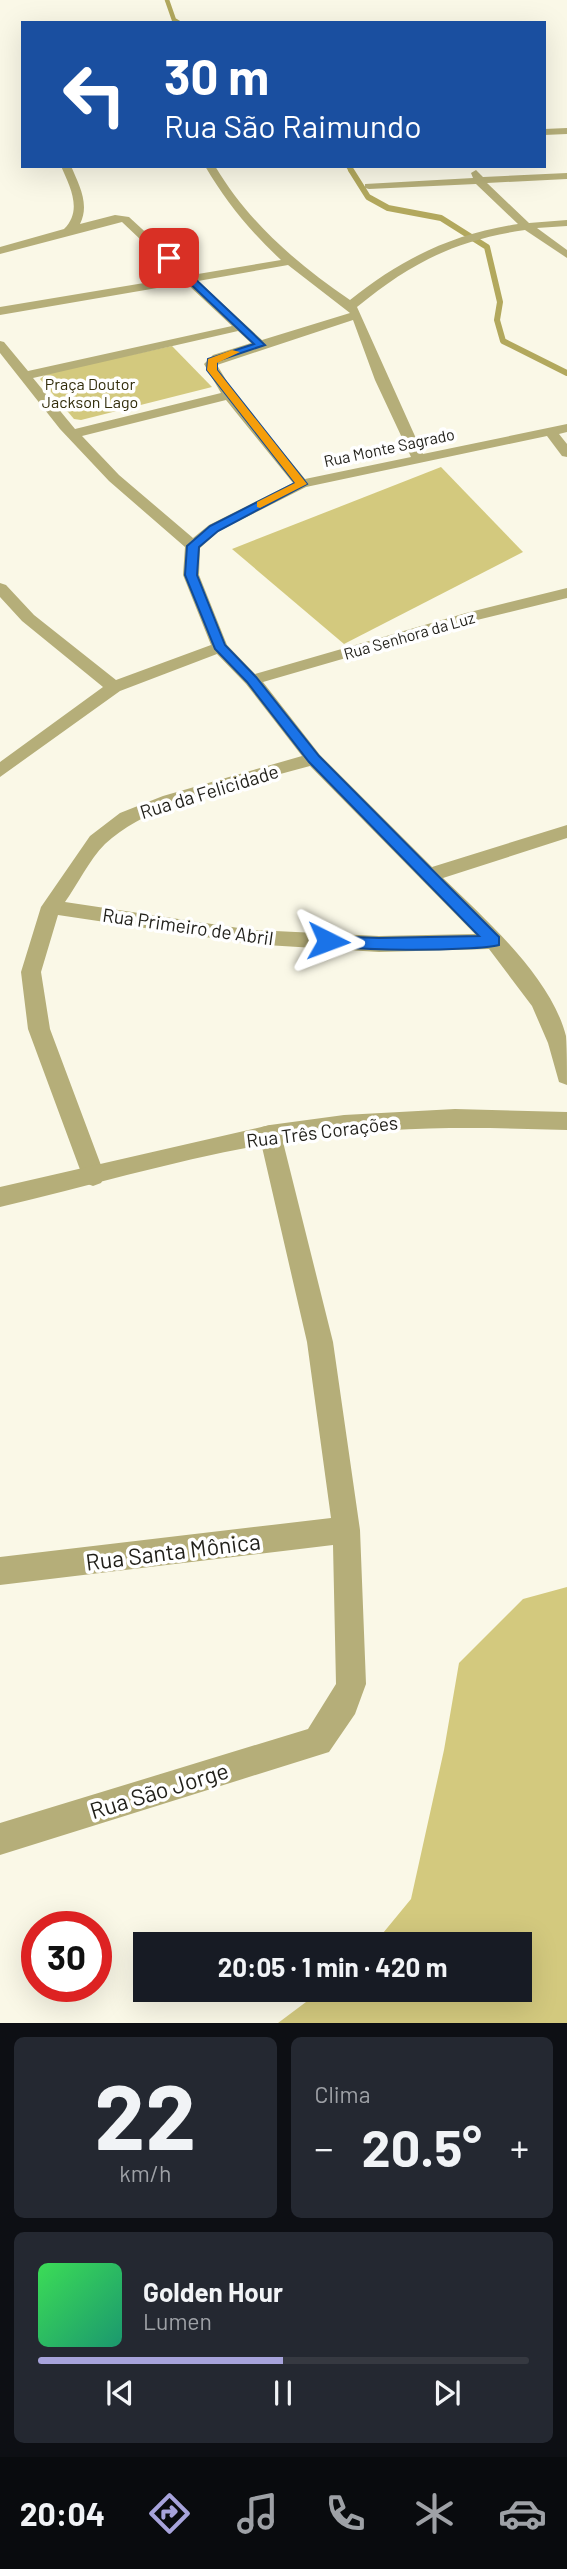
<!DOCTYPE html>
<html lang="pt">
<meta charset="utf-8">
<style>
body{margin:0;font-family:Barlow,sans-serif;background:#242831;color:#f1f3f6;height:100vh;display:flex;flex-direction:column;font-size:26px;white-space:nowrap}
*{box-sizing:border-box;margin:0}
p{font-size:23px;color:#9ea1a6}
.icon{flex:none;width:38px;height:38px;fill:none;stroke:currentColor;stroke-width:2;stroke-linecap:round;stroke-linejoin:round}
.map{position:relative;height:2023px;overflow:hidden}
.side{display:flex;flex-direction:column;gap:14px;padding:14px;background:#0d0f14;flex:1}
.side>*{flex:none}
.guide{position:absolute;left:21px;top:21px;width:525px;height:147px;border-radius:0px;box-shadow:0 7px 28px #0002;background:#1a4fa0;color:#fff;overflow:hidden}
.speed{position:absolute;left:21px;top:1911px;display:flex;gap:14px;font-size:35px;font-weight:700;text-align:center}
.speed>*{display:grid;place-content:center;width:91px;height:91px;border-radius:50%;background:#171b24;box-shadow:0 7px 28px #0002;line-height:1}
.speed .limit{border:10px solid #d22;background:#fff;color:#111}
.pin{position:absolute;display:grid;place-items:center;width:60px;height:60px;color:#fff;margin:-30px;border-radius:14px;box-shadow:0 4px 10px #0006}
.me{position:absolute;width:77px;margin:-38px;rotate:93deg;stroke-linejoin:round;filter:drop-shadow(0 0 5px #0008)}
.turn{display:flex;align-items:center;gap:24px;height:147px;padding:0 28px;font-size:32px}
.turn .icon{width:91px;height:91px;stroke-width:2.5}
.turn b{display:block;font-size:49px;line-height:60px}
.big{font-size:52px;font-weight:700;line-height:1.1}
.side .widget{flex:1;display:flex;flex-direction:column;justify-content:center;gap:10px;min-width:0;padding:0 24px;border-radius:10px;background:#242831}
.side .dial{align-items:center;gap:0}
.dial b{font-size:91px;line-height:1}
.song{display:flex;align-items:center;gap:21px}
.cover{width:84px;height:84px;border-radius:10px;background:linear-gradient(135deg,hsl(130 70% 55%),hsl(160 70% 35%))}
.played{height:7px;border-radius:4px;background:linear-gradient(90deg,#a7a3db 50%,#363941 50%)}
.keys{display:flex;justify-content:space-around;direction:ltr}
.heat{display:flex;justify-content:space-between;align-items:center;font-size:38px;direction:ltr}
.side .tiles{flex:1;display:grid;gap:14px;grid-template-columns:1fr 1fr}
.widget:last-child{grid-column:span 2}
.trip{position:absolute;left:133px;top:1932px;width:399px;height:70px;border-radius:0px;background:#171b24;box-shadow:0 7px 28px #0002;font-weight:700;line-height:70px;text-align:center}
.tab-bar{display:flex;height:112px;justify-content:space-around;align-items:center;background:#090b0e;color:#9ea1a6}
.tab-bar .icon{width:49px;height:49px}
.tab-bar .active{color:#a7a3db}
.tab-bar b{font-size:32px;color:#f1f3f6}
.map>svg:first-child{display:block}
.green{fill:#d3c97e}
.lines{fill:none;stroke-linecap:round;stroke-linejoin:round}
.stream-far1{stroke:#b2a85d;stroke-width:4.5}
.stream{stroke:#b2a85d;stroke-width:6}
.minor{fill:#b5ae79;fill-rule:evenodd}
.tertiary{fill:#b5ae79;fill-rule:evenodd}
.route{fill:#1a73e8;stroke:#114b97;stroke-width:2}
.slow{fill:#f59e0b}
.labels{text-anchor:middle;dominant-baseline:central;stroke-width:7;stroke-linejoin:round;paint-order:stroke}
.far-park-label{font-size:16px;fill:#322d0b;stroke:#fff}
.far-street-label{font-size:16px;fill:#201f19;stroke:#fff}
.street-label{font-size:19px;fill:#201f19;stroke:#fff}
.near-street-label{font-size:23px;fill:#201f19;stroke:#fff}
</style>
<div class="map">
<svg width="567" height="2023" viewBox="0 0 567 2023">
<rect width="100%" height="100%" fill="#faf8e7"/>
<g class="green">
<polygon points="172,346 212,387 81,420 74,419 40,379 47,373"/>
<polygon points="441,467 523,552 344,644 232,549"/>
<polygon points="567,1587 567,2023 278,2023 322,1990 520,1990 520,1944 374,1944 411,1899 444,1750 459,1663 523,1599"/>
</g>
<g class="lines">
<g class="stream-far1">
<polyline points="167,0 174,20 179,23"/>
<polyline points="348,166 352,172"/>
</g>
<polyline class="stream" points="351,170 368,197 388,208 441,218 487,247 500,302 497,320 503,341 567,373"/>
<g class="minor">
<polygon points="567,128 567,134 544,135 544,129"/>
<path d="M61,166H71C79,185 90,204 80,224L115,215L129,217L192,275L281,260C251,232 226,202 205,166H215C249,223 296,263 350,300C401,259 452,234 518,224L476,184L369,189L365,188V184L473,178L471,173L476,170L483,177L567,173V179L487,183L529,223L567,220V226L537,228L567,250V258L525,230C455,240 411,263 357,307L423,454L567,424V432L559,434L567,444V457L562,456L547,436L306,487L219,531L200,548L199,575L227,645L255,674L466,613L567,588V598L477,620L263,682L320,755L432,867L567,825V838L443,878C485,919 551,977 566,1036C567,1050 567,1070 567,1085L559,1082L548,1043L532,1006L489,949L379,952L252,944L58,915L41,972L50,1029L105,1176L101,1183L93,1186L85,1183L28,1029L21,972L41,907L90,836L120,813L163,796L302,756L246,684L217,654L120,691L0,777V762L103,687L22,621L0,597V583L6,585L34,615L116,680L211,645L183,575L185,547L109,481L60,429L0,353V341L4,342L28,371L232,326L186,283L0,315V307L180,277L122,222L0,254V247L64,229C83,210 70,187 61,166ZM288,265L350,313L262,340L198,281ZM353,320L375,380L411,457L305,479L234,393L217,365ZM238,331L251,343L213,355L204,364L221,393L75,429L33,378ZM226,400L293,483L209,525L193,538L119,475L82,436ZM310,766L475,934L379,936L252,930L65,902C78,884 89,860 105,844C154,798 247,784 310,766Z"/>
<polygon points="270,1125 278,1127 281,1134 333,1342 360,1530 366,1684 355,1714 329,1752 0,1855 0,1823 308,1729 336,1684 333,1545 0,1585 0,1557 331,1518 307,1342 259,1134 262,1127"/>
</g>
<path class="tertiary" d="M455,1109L567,1112V1130C480,1127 393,1126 306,1138C203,1152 102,1183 0,1207V1187L270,1125L344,1115Z"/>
</g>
<path class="route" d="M165,257H172L265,345L220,360L217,362V370L307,484L218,531L199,547L197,575L225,645L256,677L319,756L499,937V945C480,951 329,953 320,941L328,936L379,938L479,936L309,762L247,682L215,649L185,575L187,546L210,526L295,483L207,370L208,359L254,344L165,260Z"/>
<polygon class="slow" points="232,350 240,352 217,363 217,370 307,484 260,508 257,507 257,502 295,483 207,370 208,359"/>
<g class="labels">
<g class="far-park-label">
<text x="90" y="383">Praça Doutor<tspan x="90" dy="18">Jackson Lago</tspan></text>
</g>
<g class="far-street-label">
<text transform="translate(389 447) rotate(-12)">Rua Monte Sagrado</text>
<text transform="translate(409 635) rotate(-16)">Rua Senhora da Luz</text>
</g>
<g class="street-label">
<text transform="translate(209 791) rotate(-17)">Rua da Felicidade</text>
<text transform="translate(188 926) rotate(8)">Rua Primeiro de Abril</text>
<text transform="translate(322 1131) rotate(-7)">Rua Três Corações</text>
</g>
<g class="near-street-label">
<text transform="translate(173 1551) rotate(-7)">Rua Santa Mônica</text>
<text transform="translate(159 1790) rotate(-17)">Rua São Jorge</text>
</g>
</g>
</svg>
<div class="speed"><div class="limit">30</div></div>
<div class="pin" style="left:169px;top:258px;background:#d93025"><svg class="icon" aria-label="arrive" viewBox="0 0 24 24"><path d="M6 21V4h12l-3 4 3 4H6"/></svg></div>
<svg class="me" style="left:328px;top:941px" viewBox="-20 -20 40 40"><path d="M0-17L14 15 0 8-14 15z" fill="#1a73e8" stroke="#fff" stroke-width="4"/></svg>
<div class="trip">20:05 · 1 min · 420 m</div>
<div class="guide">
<div class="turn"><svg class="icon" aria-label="left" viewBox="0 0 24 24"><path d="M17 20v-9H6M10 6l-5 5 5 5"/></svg><div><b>30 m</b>Rua São Raimundo</div></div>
</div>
</div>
<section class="side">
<div class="tiles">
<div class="widget dial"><b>22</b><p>km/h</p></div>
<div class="widget"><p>Clima</p>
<div class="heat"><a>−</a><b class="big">20.5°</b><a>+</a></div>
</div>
<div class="widget">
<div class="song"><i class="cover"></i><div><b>Golden Hour</b><p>Lumen</p></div></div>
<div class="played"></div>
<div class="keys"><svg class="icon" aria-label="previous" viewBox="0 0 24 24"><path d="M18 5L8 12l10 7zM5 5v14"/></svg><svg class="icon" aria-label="pause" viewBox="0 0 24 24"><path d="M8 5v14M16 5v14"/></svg><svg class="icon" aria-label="next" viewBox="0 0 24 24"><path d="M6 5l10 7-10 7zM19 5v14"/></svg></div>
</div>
</div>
</section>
<nav class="tab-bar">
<b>20:04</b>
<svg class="icon active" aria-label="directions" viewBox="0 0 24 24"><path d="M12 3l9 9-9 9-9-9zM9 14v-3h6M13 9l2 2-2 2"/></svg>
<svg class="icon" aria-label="music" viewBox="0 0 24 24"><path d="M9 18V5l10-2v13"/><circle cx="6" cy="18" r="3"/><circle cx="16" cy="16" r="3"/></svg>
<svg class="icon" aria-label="phone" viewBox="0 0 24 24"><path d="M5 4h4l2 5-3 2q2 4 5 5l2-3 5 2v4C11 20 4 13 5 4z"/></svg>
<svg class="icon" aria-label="climate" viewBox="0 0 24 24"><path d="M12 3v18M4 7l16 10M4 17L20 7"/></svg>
<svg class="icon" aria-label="car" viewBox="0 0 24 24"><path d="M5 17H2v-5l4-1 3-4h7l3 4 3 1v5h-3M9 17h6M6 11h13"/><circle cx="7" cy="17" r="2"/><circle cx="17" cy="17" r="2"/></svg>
</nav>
